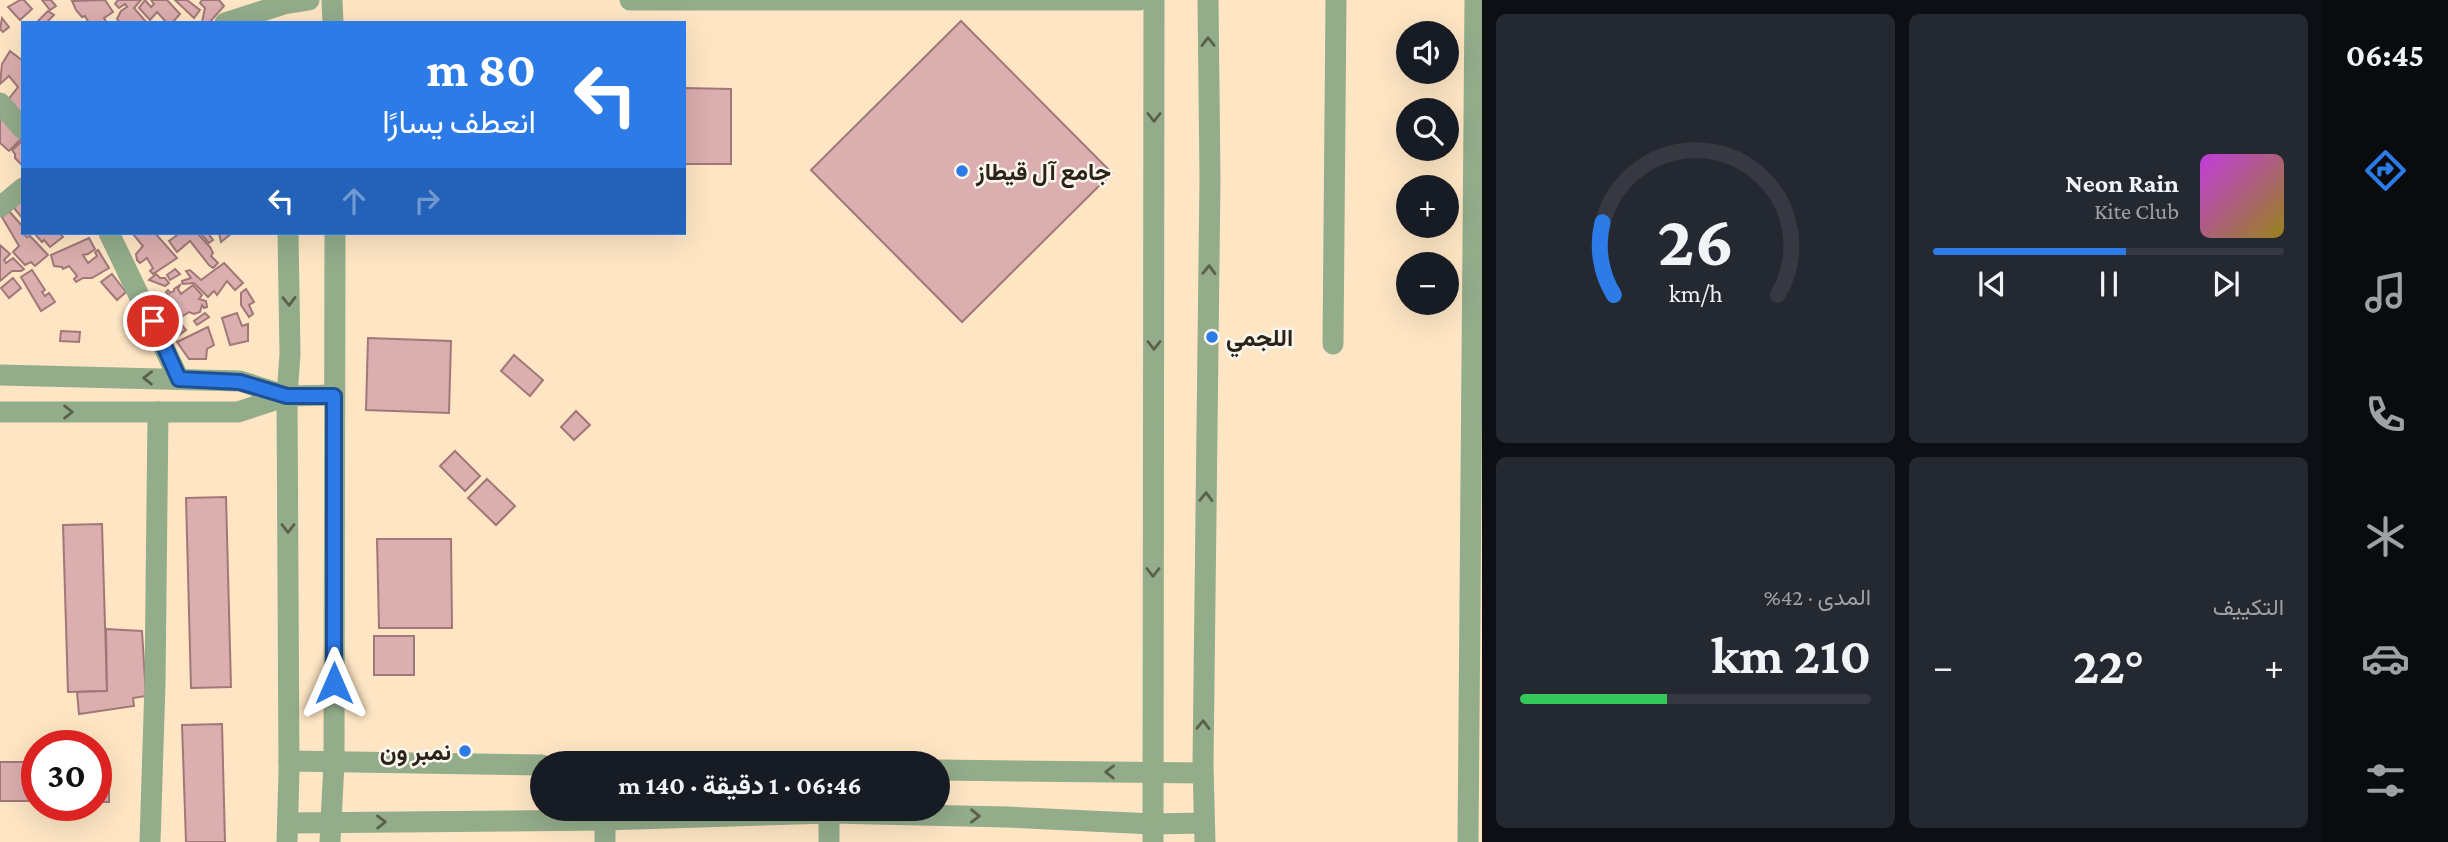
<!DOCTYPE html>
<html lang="ar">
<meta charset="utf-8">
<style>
body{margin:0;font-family:"Crimson Pro",Vazirmatn,serif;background:#242831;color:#f1f3f6;direction:rtl;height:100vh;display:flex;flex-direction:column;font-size:26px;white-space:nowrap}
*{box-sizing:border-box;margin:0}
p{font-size:23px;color:#9ea1a6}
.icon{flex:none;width:38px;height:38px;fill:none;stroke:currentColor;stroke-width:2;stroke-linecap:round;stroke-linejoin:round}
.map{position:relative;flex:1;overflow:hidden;direction:ltr}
.drawer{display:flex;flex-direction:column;gap:14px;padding:14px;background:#0d0f14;width:840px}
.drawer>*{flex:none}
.banner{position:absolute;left:21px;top:21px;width:665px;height:214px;border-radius:0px;box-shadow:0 7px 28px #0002;direction:rtl;background:#2c7be7;color:#fff;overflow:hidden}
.controls{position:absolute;left:1396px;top:21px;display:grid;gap:14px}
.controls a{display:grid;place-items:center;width:63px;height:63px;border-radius:50%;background:#171b24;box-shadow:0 7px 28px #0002;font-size:35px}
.speed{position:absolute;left:21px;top:730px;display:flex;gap:14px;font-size:35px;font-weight:700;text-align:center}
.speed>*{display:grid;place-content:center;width:91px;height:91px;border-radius:50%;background:#171b24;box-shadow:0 7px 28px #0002;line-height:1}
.speed .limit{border:10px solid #d22;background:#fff;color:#111}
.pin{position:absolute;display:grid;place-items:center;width:60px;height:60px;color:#fff;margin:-30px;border:4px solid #fff;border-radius:50%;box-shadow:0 2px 7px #0007}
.me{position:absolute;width:77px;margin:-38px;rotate:0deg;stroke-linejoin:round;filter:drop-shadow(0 0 5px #0008)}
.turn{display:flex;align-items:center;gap:24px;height:147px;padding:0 35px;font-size:32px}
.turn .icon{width:91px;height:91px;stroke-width:2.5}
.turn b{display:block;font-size:49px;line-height:60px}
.lanes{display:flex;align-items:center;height:66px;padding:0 35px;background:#0003;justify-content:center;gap:35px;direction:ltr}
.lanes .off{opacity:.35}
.big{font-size:52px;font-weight:700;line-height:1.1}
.drawer .card{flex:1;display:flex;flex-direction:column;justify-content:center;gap:10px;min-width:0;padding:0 24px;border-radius:10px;background:#242831}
.drawer .dial{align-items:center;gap:0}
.dial svg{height:182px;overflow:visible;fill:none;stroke:#363941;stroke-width:7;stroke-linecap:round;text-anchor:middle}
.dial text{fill:#f1f3f6;stroke:none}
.song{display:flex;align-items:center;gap:21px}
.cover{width:84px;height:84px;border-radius:10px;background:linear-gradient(135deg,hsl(290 70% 55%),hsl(50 70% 35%))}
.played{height:7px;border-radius:4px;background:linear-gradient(90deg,#2c7be7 55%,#363941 55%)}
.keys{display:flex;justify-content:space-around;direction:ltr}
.heat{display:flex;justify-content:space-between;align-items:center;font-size:38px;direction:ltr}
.charge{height:10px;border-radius:5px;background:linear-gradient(90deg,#34c759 42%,#363941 0)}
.drawer .tiles{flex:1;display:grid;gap:14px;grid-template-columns:repeat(2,1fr)}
.trip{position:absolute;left:530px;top:751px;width:420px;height:70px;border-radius:35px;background:#171b24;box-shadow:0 7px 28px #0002;font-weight:700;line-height:70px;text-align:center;direction:rtl}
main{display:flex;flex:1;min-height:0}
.dock{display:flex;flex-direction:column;width:126px;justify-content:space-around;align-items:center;background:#090b0e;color:#9ea1a6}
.dock .icon{width:49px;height:49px}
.dock .selected{color:#2c7be7}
.dock b{font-size:32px;color:#f1f3f6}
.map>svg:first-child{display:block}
.building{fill:#dbaeaf;stroke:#a17778;stroke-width:2}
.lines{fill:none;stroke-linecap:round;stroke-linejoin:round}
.street{stroke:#93ac8a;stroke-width:21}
.oneway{stroke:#5a614a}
.route-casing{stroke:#1d5096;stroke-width:18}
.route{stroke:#2c7be7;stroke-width:12}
.poi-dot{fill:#2c7be7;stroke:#fbf6ef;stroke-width:2.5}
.labels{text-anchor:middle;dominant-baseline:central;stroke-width:5;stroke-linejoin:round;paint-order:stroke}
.poi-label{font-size:24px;font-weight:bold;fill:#2b2316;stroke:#fbf6ef;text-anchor:start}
</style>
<main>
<nav class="dock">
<b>06:45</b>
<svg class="icon selected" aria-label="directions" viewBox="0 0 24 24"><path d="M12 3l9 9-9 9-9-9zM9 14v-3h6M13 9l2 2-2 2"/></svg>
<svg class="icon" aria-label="music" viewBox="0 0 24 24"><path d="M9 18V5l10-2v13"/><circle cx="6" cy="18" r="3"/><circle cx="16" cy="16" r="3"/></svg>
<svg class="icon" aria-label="phone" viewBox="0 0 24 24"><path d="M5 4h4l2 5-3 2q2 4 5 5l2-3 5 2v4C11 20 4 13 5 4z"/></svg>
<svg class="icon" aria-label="climate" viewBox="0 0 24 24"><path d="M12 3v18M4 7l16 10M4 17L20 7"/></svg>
<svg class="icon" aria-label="car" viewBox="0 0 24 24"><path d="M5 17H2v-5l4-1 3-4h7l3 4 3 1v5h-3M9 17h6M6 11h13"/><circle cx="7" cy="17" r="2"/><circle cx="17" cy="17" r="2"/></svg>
<svg class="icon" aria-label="filters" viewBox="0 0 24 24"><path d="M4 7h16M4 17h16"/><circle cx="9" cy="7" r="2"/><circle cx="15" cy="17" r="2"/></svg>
</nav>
<section class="drawer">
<div class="tiles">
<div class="card">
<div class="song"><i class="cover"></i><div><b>Neon Rain</b><p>Kite Club</p></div></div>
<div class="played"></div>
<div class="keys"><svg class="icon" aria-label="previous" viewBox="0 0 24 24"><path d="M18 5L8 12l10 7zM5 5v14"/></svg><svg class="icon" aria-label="pause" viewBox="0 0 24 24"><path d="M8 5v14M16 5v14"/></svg><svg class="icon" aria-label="next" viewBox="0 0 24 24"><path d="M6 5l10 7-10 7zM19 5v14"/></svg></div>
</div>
<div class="card dial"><svg viewBox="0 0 100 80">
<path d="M14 69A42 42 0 1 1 86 69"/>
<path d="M14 69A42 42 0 0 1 9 37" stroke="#2c7be7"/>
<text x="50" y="56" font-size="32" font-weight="700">26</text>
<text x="50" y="72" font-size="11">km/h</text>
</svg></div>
<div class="card"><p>التكييف</p>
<div class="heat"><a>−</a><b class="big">22°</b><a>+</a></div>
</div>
<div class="card"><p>المدى · 42%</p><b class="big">210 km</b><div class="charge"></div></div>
</div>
</section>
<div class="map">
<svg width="1482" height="842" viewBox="0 0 1482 842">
<rect width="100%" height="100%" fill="#fee6c4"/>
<g class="building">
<polygon points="20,0 24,0 32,9 20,20 8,7"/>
<polygon points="42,0 51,0 56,6 50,10"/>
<polygon points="105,0 113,12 104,18 107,23 89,23 85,16 82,17 76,10 72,1"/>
<polygon points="118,0 141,0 134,8 147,23 120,23 117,19 121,11 127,7 125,4 119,8 115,4"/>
<polygon points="145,0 151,7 154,4 151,0 167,0 180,14 172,23 167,23 157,12 150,20 139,8"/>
<polygon points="175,0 187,0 200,10 194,18"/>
<polygon points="202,0 219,0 224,6 209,23 202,22 205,8 200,3"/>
<polygon points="48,11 54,15 46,23 36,23"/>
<polygon points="2,18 9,27 3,32 0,29"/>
<polygon points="961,21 1112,173 962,322 811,170"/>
<polygon points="10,51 23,61 23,109 20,112 8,100 18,87 9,76 0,84 2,64"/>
<polygon points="684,88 731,89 731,164 684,164"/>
<polygon points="0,117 22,138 9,151 0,143"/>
<polygon points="21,142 23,145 23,166 15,158 15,154 12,150"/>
<polygon points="23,199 23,219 13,207"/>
<polygon points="9,211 23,227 23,233 27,237 30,236 48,255 35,266 31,262 25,265 13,252 19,246 2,217"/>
<polygon points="34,233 59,233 63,237 50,247 44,240 42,242"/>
<polygon points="132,233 155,233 177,258 153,274 150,271 153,268 147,258 140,263 137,260 136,254 143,246"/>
<polygon points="180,233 197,233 210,247 213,253 211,256 218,263 213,268 209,265 190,241 177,252 169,241"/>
<polygon points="200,233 208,233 213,240 209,243"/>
<polygon points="219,233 232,233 221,242"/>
<polygon points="89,238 95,249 88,254 83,255 88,263 97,256 95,252 98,250 109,268 92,278 83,278 76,282 74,279 77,276 69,266 63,269 62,267 54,266 51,255"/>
<polygon points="0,245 10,254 4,260 6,263 13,258 24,269 21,271 12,271 0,281"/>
<polygon points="224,263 243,283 235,290 227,281 217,295 214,291 208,297 194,283 183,284 182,281 191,278 186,271 190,270 201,280"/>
<polygon points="175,269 180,274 170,280 167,275"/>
<polygon points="32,270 45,290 42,292 45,296 49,293 55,302 41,311 21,277"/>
<polygon points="112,274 126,292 117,300 101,282"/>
<polygon points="156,274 160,278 165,278 169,283 165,286 149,280"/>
<polygon points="13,278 21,288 9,298 1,288"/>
<polygon points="180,285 178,289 181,294 193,285 202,295 199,299 206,301 207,307 204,308 202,305 200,312 194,314 189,312 180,318 170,307 174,302 166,292 168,290 170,293 174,291 174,289"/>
<polygon points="246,289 254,302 249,305 253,314 249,317 241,305 241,293"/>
<polygon points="169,309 186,330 179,335 163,314"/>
<polygon points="205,313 209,317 197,325 194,321"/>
<polygon points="237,313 242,326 248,324 248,341 230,345 222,318"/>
<polygon points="208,327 214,345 207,349 206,359 189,359 177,342"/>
<polygon points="61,331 80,332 79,342 60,341"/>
<polygon points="368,338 451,341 449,413 366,410"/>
<polygon points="514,355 543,380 530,396 501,371"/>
<polygon points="576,411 590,425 574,440 561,427"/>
<polygon points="455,451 480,476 465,491 440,466"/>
<polygon points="487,479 515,506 496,525 468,498"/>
<polygon points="226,497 231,687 191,688 186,498"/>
<polygon points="102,524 107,691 68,692 63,525"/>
<polygon points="377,539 451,539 452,628 379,628"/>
<polygon points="106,629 142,631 146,696 133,698 134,706 79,714 77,692 107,691"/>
<rect x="374" y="636" width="40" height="39"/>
<polygon points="222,724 225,842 186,842 182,725"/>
<rect x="0" y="762" width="37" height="39"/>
<polygon points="96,762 109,763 109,802 96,802"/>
</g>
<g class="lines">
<g class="street">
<polyline points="332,0 333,23"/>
<polyline points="630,0 1139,0"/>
<polyline points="225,23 284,4 309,0"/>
<polyline points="0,103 23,129"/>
<polyline points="0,207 23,188"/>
<polyline points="109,233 179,379"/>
<polyline points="1333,344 1336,0"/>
<polyline points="0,375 240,381 287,396 334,395"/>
<polyline points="0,412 238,412 287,396"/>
<polyline points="289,761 542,765"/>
<polyline points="938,770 1203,773"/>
<polyline points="829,813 829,842"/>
<polyline points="288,823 605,820 829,813 1007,817 1153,824 1204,823"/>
<polyline points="150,842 155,684 158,412"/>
<polyline points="287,842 289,772 287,396 290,354 288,233"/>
<polyline points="330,842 334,762 335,233"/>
<polyline points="605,842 605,820"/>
<polyline points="1153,842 1154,0"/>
<polyline points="1205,842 1203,766 1210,178 1208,0"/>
<polyline points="1468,842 1475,0"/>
</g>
</g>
<defs><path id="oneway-chevron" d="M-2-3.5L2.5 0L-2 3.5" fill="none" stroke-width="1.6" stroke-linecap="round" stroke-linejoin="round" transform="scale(1.75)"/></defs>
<g class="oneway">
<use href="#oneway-chevron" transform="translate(1208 42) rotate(-91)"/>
<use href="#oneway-chevron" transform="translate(1154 117) rotate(90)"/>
<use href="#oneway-chevron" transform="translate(1209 270) rotate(-89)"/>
<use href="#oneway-chevron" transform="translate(289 301) rotate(89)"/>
<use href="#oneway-chevron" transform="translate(1154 345) rotate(90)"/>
<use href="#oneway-chevron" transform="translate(148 378) rotate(-179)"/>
<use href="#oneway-chevron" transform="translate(68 412)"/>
<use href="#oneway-chevron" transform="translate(1206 497) rotate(-89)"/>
<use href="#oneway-chevron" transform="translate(288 528) rotate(90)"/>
<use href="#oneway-chevron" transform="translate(1153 572) rotate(90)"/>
<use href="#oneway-chevron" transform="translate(1203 725) rotate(-89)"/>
<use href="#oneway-chevron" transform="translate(1110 772) rotate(-179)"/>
<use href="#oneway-chevron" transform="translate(975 816) rotate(1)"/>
<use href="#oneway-chevron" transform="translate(381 822) rotate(-1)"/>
</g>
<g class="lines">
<g class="route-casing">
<polyline id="route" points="153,321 179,379 240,382 287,396 334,396 334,683"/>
</g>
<use href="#route" class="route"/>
</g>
<g class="poi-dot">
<circle cx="962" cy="171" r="7"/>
<circle cx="1212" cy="337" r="7"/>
<circle cx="465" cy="751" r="7"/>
</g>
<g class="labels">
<g class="poi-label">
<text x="976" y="171">جامع آل قيطاز</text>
<text x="1226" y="337">اللجمي</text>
<text x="451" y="751" text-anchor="end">نمبر ون</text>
</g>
</g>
</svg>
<div class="controls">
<a><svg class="icon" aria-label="sound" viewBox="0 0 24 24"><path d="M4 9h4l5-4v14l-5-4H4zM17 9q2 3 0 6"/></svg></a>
<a><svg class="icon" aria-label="search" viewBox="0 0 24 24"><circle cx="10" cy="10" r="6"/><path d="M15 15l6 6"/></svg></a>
<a>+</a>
<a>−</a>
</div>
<div class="speed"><div class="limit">30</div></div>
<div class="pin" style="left:153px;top:321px;background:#d93025"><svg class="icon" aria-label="arrive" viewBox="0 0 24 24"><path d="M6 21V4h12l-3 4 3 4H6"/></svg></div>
<svg class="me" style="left:334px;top:683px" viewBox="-20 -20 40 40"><path d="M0-17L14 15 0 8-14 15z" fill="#2c7be7" stroke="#fff" stroke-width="4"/></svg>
<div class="trip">06:46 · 1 دقيقة · 140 m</div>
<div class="banner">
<div class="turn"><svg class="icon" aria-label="left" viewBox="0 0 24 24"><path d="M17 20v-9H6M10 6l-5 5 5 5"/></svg><div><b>80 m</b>انعطف يسارًا</div></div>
<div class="lanes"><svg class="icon" aria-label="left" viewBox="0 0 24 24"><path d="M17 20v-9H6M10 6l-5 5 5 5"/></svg><svg class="icon off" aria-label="ahead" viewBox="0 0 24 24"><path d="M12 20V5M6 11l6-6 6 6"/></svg><svg class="icon off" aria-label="right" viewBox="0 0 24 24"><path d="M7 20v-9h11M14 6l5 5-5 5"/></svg></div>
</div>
</div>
</main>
